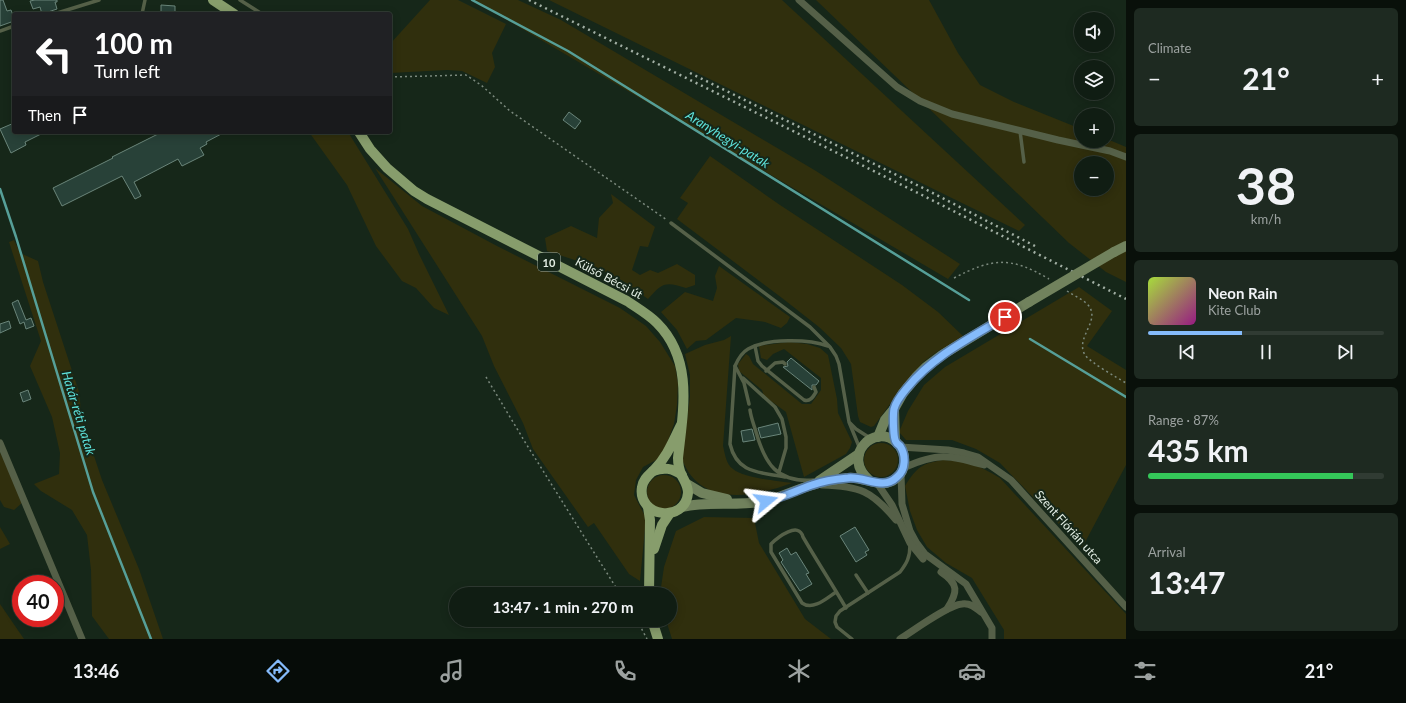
<!DOCTYPE html>
<meta charset="utf-8">
<style>
body{margin:0;font-family:Lato,sans-serif;background:#1e2a21;color:#f1f3f6;height:100vh;display:flex;flex-direction:column;font-size:15px;white-space:nowrap}
*{box-sizing:border-box;margin:0}
p{font-size:13px;color:#9ca2a0}
.icon{flex:none;width:22px;height:22px;fill:none;stroke:currentColor;stroke-width:2;stroke-linecap:round;stroke-linejoin:round}
.map{position:relative;flex:1;overflow:hidden}
.drawer{display:flex;flex-direction:column;gap:8px;padding:8px;background:#09100a;width:280px}
.drawer>*{flex:none}
.top-card{position:absolute;left:12px;top:12px;width:380px;height:122px;border-radius:4px;box-shadow:0 2px 10px #0003,0 0 0 1px #303b33;background:#202124;color:#fff;overflow:hidden}
.tools{position:absolute;left:1074px;top:12px;display:grid;gap:8px}
.tools a{display:grid;place-items:center;width:40px;height:40px;border-radius:50%;background:#101d13;box-shadow:0 2px 10px #0003,0 0 0 1px #303b33;font-size:20px}
.speed{position:absolute;left:12px;top:575px;display:flex;gap:8px;font-size:20px;font-weight:700;text-align:center}
.speed>*{display:grid;place-content:center;width:52px;height:52px;border-radius:50%;background:#101d13;box-shadow:0 2px 10px #0003,0 0 0 1px #303b33;line-height:1}
.speed .limit{border:6px solid #d22;background:#fff;color:#111}
.pin{position:absolute;display:grid;place-items:center;width:34px;height:34px;color:#fff;margin:-17px;border:2px solid #fff;border-radius:50%;box-shadow:0 1px 4px #0007}
.me{position:absolute;width:44px;margin:-22px;rotate:74deg;stroke-linejoin:round;filter:drop-shadow(0 0 3px #0008)}
.turn{display:flex;align-items:center;gap:14px;height:84px;padding:0 16px;font-size:18px}
.turn .icon{width:52px;height:52px;stroke-width:2.5}
.turn b{display:block;font-size:28px;line-height:34px}
.then{display:flex;align-items:center;height:38px;padding:0 16px;background:#0003;gap:8px;font-size:15px}
.big{font-size:30px;font-weight:700;line-height:1.1}
.drawer .card{flex:1;display:flex;flex-direction:column;justify-content:center;gap:6px;min-width:0;padding:0 14px;border-radius:6px;background:#1e2a21}
.drawer .dial{align-items:center;gap:0}
.dial b{font-size:52px;line-height:1}
.song{display:flex;align-items:center;gap:12px}
.cover{width:48px;height:48px;border-radius:6px;background:linear-gradient(135deg,hsl(80 70% 55%),hsl(310 70% 35%))}
.played{height:4px;border-radius:2px;background:linear-gradient(90deg,#85bbfb 40%,#303b33 40%)}
.keys{display:flex;justify-content:space-around;direction:ltr}
.heat{display:flex;justify-content:space-between;align-items:center;font-size:22px;direction:ltr}
.charge{height:6px;border-radius:3px;background:linear-gradient(90deg,#34c759 87%,#303b33 0)}
.trip{position:absolute;left:449px;top:587px;width:228px;height:40px;border-radius:20px;background:#101d13;box-shadow:0 2px 10px #0003,0 0 0 1px #303b33;font-weight:700;line-height:40px;text-align:center}
.menu{display:flex;height:64px;justify-content:space-around;align-items:center;background:#060c08;color:#9ca2a0}
.menu .icon{width:28px;height:28px}
.menu .selected{color:#85bbfb}
.menu b{font-size:18px;color:#f1f3f6}
main{display:flex;flex:1;min-height:0}
.map>svg:first-child{display:block}
.green{fill:#302f0d;fill-rule:evenodd}
.lines{fill:none;stroke-linecap:round;stroke-linejoin:round}
.stream{stroke:#569f98;stroke-width:2.5}
.building{fill:#284138;stroke:#6a857a}
.path{stroke:#7b897d;stroke-width:1.5;stroke-dasharray:2 3;stroke-linecap:butt}
.lane{stroke:#556048;stroke-width:3.5}
.street{stroke:#556048;stroke-width:7}
.secondary{stroke:#71825d;stroke-width:10}
.primary{stroke:#879d6c;stroke-width:10}
.rail{stroke:#a3b0a5;stroke-width:2.5;stroke-dasharray:2 4;stroke-linecap:butt}
.secondary-bridge{stroke:#71825d;stroke-width:10}
.route-casing{stroke:#567aa3;stroke-width:10}
.route{stroke:#85bbfb;stroke-width:7}
.labels{text-anchor:middle;dominant-baseline:central;stroke-width:4;stroke-linejoin:round;paint-order:stroke}
.shield{fill:#162719;stroke:#a6b2a7;stroke-width:1}
.shield-label{font-size:11px;font-weight:bold;fill:#e3eee4}
.street-label{font-size:12px;fill:#e3eee4;stroke:#162719}
.water-label{font-size:13px;font-style:italic;fill:#5ee3dc;stroke:#162719}
</style>
<main>
<div class="map">
<svg width="1126" height="639" viewBox="0 0 1126 639">
<rect width="100%" height="100%" fill="#162719"/>
<g class="green">
<polygon points="430,0 458,0 506,24 492,53 495,67 487,83 462,71 447,70 390,73 390,44"/>
<polygon points="473,0 518,0 561,20 816,171 960,264 948,279"/>
<polygon points="549,0 782,0 1025,225 1019,231"/>
<path d="M816,0H929L958,53L980,85L1014,102L1081,129V141H1107V139L1126,147V282L1106,272L1069,243ZM1081,163H1107V189H1081Z"/>
<polygon points="309,132 348,132 408,229 419,254 449,315 434,308 416,288 402,281 376,246 347,185"/>
<polygon points="710,156 780,205 902,285 938,312 964,337 938,351 923,362 906,382 874,426 871,427 860,422 858,416 851,364 841,348 819,327 782,298 677,219 688,203 680,198"/>
<polygon points="375,168 422,206 497,246 620,308 646,326 660,342 675,366 678,383 677,405 674,424 665,449 658,459 643,467 636,480 634,495 646,518 640,581 629,574 594,523 588,527 533,449 523,423 494,366 482,336"/>
<path d="M611,194L655,227L648,247L640,246L632,270L640,275L650,270L658,273L677,264L695,275V285L686,288C665,281 662,283 648,299L623,281L596,267L547,251L545,238L571,226L597,238L599,218L613,203Z"/>
<polygon points="14,240 20,253 38,261 43,282 79,392 82,420 102,480 139,569 163,639 109,639 92,616 91,570 87,535 72,510 41,491 34,484 59,474 60,453 52,417 30,366 41,341 9,242"/>
<polygon points="719,266 790,317 787,323 781,328 765,322 736,318 706,340 696,341 687,349 677,330 661,312 685,292 713,301 717,288 715,276"/>
<polygon points="1079,287 1112,311 1087,346 1126,370 1126,465 1082,548 1000,463 976,449 952,440 906,440 899,432 908,411 924,385 945,367"/>
<path d="M731,336L723,446C725,454 726,464 733,469C743,478 778,481 792,483C754,497 700,508 682,459L690,396V375L685,354L705,345L724,340Z"/>
<polygon points="789,342 807,344 820,348 828,355 837,399 838,413 852,442 850,448 846,454 804,477 786,412 764,396 762,390 739,371 738,364 746,354 749,356 753,364 802,404 811,404 821,390 821,378 784,349 773,354 767,360 761,358 759,346"/>
<circle cx="881" cy="460" r="17"/>
<polygon points="0,452 23,502 14,510 4,507 0,500"/>
<path d="M944,460C970,462 978,465 1000,478L1126,614V639H1004V630L972,578L946,563L927,547L917,530L910,511L905,486C917,467 922,463 944,460Z"/>
<circle cx="664" cy="492" r="17"/>
<polygon points="704,517 754,518 759,543 805,619 831,639 672,639 666,620 670,620 670,594 660,594 664,567 676,531"/>
<polygon points="0,527 10,544 0,549"/>
<polygon points="0,604 24,639 0,639"/>
</g>
<g class="lines">
<g class="stream">
<polyline points="472,0 568,51 969,300"/>
<polyline points="0,189 16,237 93,492 151,639"/>
<polyline points="1030,339 1126,397"/>
</g>
</g>
<g class="building">
<polygon points="0,0 3,0 7,11 11,10 14,18 14,21 0,26"/>
<polygon points="35,0 57,0 57,2 55,2 57,9 42,14 40,7 33,9 30,1"/>
<polygon points="161,5 175,6 175,14 161,14"/>
<polygon points="569,112 581,121 575,129 563,120"/>
<polygon points="14,123 14,132 45,132 25,142 26,145 11,153 0,129"/>
<polygon points="162,132 225,132 206,142 207,144 200,148 204,155 182,166 178,159 134,182 141,196 135,199 122,176 62,206 53,188 113,158 112,157"/>
<polygon points="18,300 26,320 31,318 34,326 26,329 24,322 20,324 12,303"/>
<polygon points="9,321 11,328 0,333 0,324"/>
<polygon points="791,358 819,381 816,385 812,385 812,390 783,367 788,366 787,362"/>
<polygon points="28,390 31,399 23,402 20,393"/>
<polygon points="778,423 781,434 761,438 758,428"/>
<polygon points="752,429 755,440 743,442 741,431"/>
<polygon points="855,527 869,550 865,552 867,555 856,562 840,536"/>
<polygon points="787,548 791,555 796,552 809,573 806,574 812,584 800,591 781,562 783,560 779,553"/>
</g>
<g class="lines">
<g class="path">
<polyline points="390,77 466,75 481,85 510,111 667,220"/>
<path d="M954,278C993,258 1010,256 1049,279"/>
<path d="M1067,291C1073,295 1080,298 1086,303C1104,319 1074,337 1085,355C1091,363 1116,377 1126,383"/>
<polyline points="486,377 525,442 620,594"/>
<polyline points="637,620 647,639"/>
</g>
<g class="lane">
<polyline points="240,0 262,14"/>
<polyline points="54,14 99,0"/>
<polyline points="142,14 145,0"/>
<polyline points="0,31 14,26"/>
<polyline points="1020,131 1024,162"/>
<polyline points="671,223 810,327 830,347 836,356 839,364 849,422 860,449"/>
<path d="M755,346L758,361L762,366L804,400C810,402 813,397 816,392L814,387"/>
<path d="M735,366L730,444C737,474 760,472 785,477"/>
<polyline points="766,371 775,363 783,362 785,364"/>
<polyline points="743,378 775,407 782,419 786,437 786,448 779,472"/>
<path d="M749,404L744,383L735,366C738,359 741,353 748,349C767,338 809,339 828,346"/>
<path d="M750,410C751,418 754,425 756,432C765,464 777,483 814,480"/>
<polyline points="850,423 856,429 870,438"/>
<polyline points="856,575 868,593"/>
<path d="M836,592C827,598 813,611 802,603L771,552V544C778,537 799,521 803,537C817,561 832,584 846,608"/>
<path d="M852,639L837,627L835,622L836,616L840,611L900,572C907,563 910,557 910,545"/>
</g>
<g class="street">
<polyline points="799,0 897,87 920,101 952,114 1058,140 1110,151 1126,157"/>
<polyline points="0,443 82,639"/>
<polyline points="900,447 948,450 964,453 978,457 1011,480 1126,607"/>
<path d="M903,468C939,452 948,455 984,465"/>
<polyline points="901,474 902,504 910,531 916,542 925,554 966,584 992,628 992,639"/>
<polyline points="877,483 892,505 910,543 923,559"/>
<path d="M822,485C860,486 872,491 896,520"/>
<path d="M941,572C959,584 958,592 947,609"/>
<path d="M900,639C913,631 948,605 962,604C970,603 975,607 981,612"/>
</g>
<g class="secondary">
<polyline points="1114,252 1126,246"/>
<polyline points="894,409 895,441"/>
<polyline points="878,437 885,420 894,409 903,393 917,376 926,367 942,355 1029,302"/>
<polyline points="819,481 859,454"/>
<polyline points="687,484 702,493 727,499"/>
<path d="M682,507C707,501 734,506 760,502C779,499 794,490 812,485C823,481 836,479 848,478C863,476 878,488 892,481C907,473 908,453 896,442C874,423 841,456 869,480"/>
</g>
<g class="primary">
<polyline points="213,0 234,14"/>
<path d="M359,132L370,149L387,168L414,191L427,199L627,301C637,308 648,314 657,323C694,360 683,411 678,458C678,464 679,470 682,476C685,482 688,486 688,493C685,524 637,517 642,487C643,479 649,475 654,470C667,457 673,441 681,425"/>
<path d="M653,471C664,467 672,468 682,475"/>
<polyline points="648,507 650,520 649,594"/>
<polyline points="654,549 662,525 670,513"/>
<polyline points="652,620 658,639"/>
</g>
<g class="rail">
<polyline points="529,0 922,195 1126,299"/>
<polyline points="690,73 927,190 1035,246"/>
</g>
<polyline class="secondary-bridge" points="1029,302 1114,252"/>
</g>
<g class="lines">
<g class="route-casing">
<path id="route" d="M766,501C782,498 797,490 812,485C823,481 836,479 848,478C865,476 883,491 897,477C906,470 906,455 900,446C899,445 897,444 896,442C893,438 893,414 894,409C896,401 902,394 907,388C933,356 970,338 1005,317"/>
</g>
<use href="#route" class="route"/>
</g>
<g class="labels">
<rect class="shield" x="538" y="253" width="22" height="18" rx="3"/>
<g class="shield-label">
<text x="549" y="262">10</text>
</g>
<g class="street-label">
<text transform="translate(609 278) rotate(28)">Külső Bécsi út</text>
<text transform="translate(1069 527) rotate(48)">Szent Flórián utca</text>
</g>
<g class="water-label">
<text transform="translate(728 139) rotate(32)">Aranyhegyi-patak</text>
<text transform="translate(79 413) rotate(73)">Határ-réti patak</text>
</g>
</g>
</svg>
<div class="tools">
<a><svg class="icon" aria-label="sound" viewBox="0 0 24 24"><path d="M4 9h4l5-4v14l-5-4H4zM17 9q2 3 0 6"/></svg></a>
<a><svg class="icon" aria-label="layers" viewBox="0 0 24 24"><path d="M12 4l9 5-9 5-9-5zM3 14l9 5 9-5"/></svg></a>
<a>+</a>
<a>−</a>
</div>
<div class="speed"><div class="limit">40</div></div>
<div class="pin" style="left:1005px;top:317px;background:#d93025"><svg class="icon" aria-label="arrive" viewBox="0 0 24 24"><path d="M6 21V4h12l-3 4 3 4H6"/></svg></div>
<svg class="me" style="left:766px;top:501px" viewBox="-20 -20 40 40"><path d="M0-17L14 15 0 8-14 15z" fill="#85bbfb" stroke="#fff" stroke-width="4"/></svg>
<div class="trip">13:47 · 1 min · 270 m</div>
<div class="top-card">
<div class="turn"><svg class="icon" aria-label="left" viewBox="0 0 24 24"><path d="M17 20v-9H6M10 6l-5 5 5 5"/></svg><div><b>100 m</b>Turn left</div></div>
<div class="then">Then<svg class="icon" aria-label="arrive" viewBox="0 0 24 24"><path d="M6 21V4h12l-3 4 3 4H6"/></svg></div>
</div>
</div>
<section class="drawer">
<div class="card"><p>Climate</p>
<div class="heat"><a>−</a><b class="big">21°</b><a>+</a></div>
</div>
<div class="card dial"><b>38</b><p>km/h</p></div>
<div class="card">
<div class="song"><i class="cover"></i><div><b>Neon Rain</b><p>Kite Club</p></div></div>
<div class="played"></div>
<div class="keys"><svg class="icon" aria-label="previous" viewBox="0 0 24 24"><path d="M18 5L8 12l10 7zM5 5v14"/></svg><svg class="icon" aria-label="pause" viewBox="0 0 24 24"><path d="M8 5v14M16 5v14"/></svg><svg class="icon" aria-label="next" viewBox="0 0 24 24"><path d="M6 5l10 7-10 7zM19 5v14"/></svg></div>
</div>
<div class="card"><p>Range · 87%</p><b class="big">435 km</b><div class="charge"></div></div>
<div class="card"><p>Arrival</p><b class="big">13:47</b></div>
</section>
</main>
<nav class="menu">
<b>13:46</b>
<svg class="icon selected" aria-label="directions" viewBox="0 0 24 24"><path d="M12 3l9 9-9 9-9-9zM9 14v-3h6M13 9l2 2-2 2"/></svg>
<svg class="icon" aria-label="music" viewBox="0 0 24 24"><path d="M9 18V5l10-2v13"/><circle cx="6" cy="18" r="3"/><circle cx="16" cy="16" r="3"/></svg>
<svg class="icon" aria-label="phone" viewBox="0 0 24 24"><path d="M5 4h4l2 5-3 2q2 4 5 5l2-3 5 2v4C11 20 4 13 5 4z"/></svg>
<svg class="icon" aria-label="climate" viewBox="0 0 24 24"><path d="M12 3v18M4 7l16 10M4 17L20 7"/></svg>
<svg class="icon" aria-label="car" viewBox="0 0 24 24"><path d="M5 17H2v-5l4-1 3-4h7l3 4 3 1v5h-3M9 17h6M6 11h13"/><circle cx="7" cy="17" r="2"/><circle cx="17" cy="17" r="2"/></svg>
<svg class="icon" aria-label="filters" viewBox="0 0 24 24"><path d="M4 7h16M4 17h16"/><circle cx="9" cy="7" r="2"/><circle cx="15" cy="17" r="2"/></svg>
<b>21°</b>
</nav>
